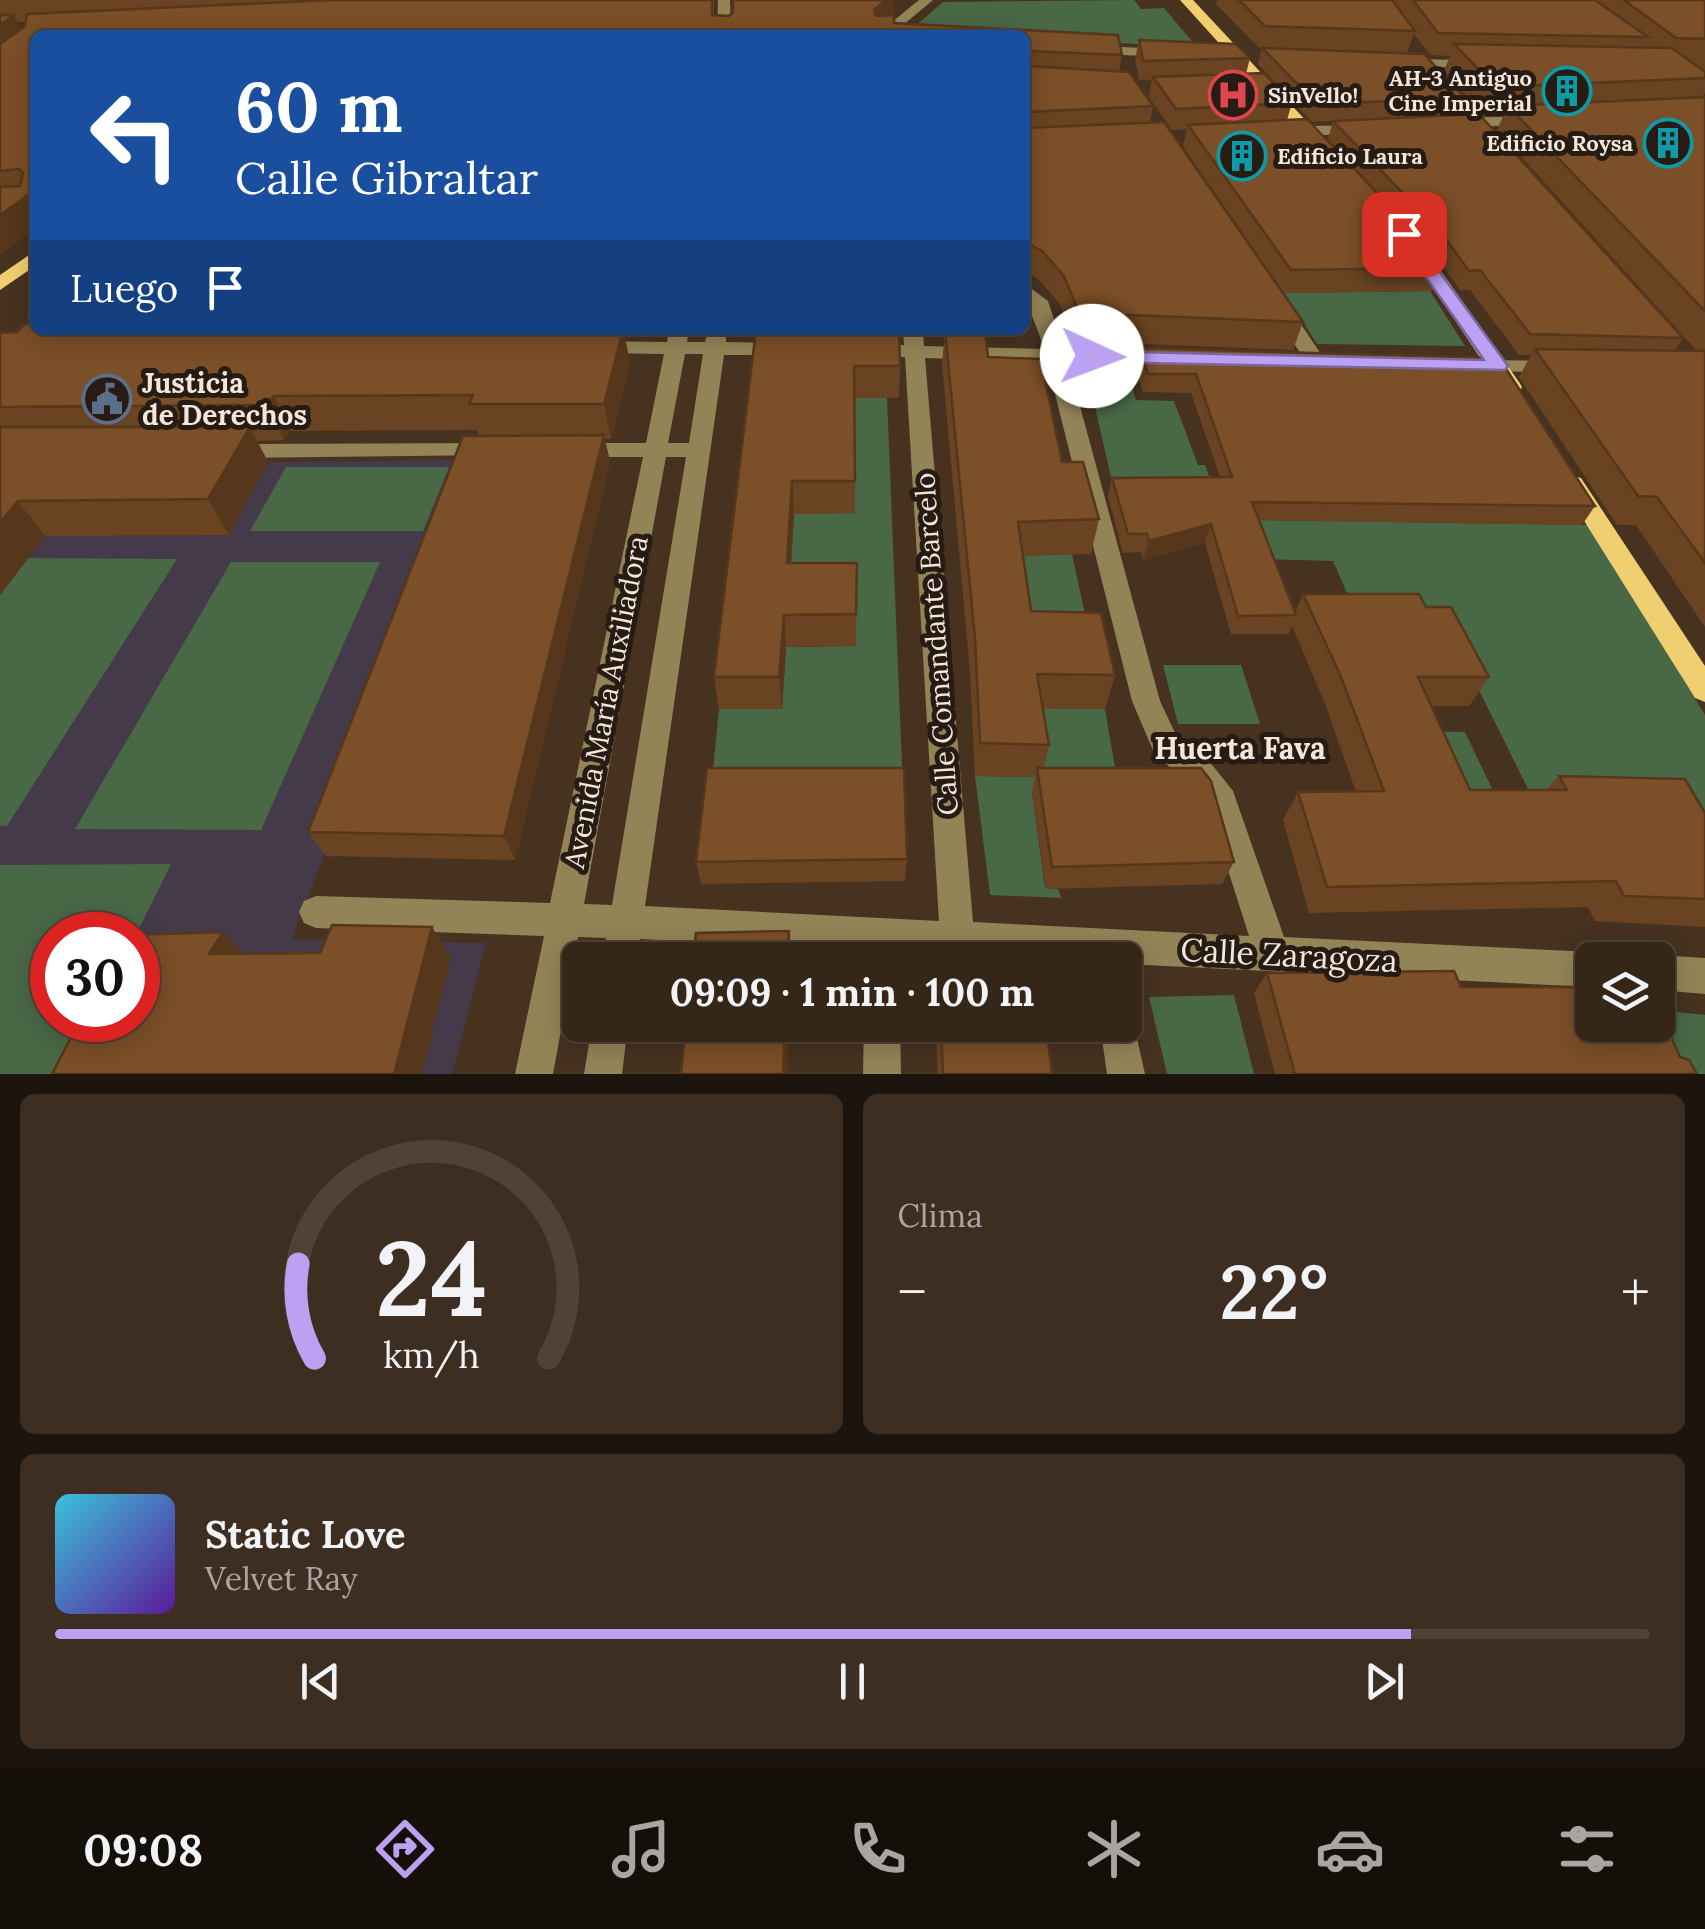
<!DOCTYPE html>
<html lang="es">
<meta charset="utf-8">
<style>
body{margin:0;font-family:Lora,serif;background:#3d2e21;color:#f1f3f6;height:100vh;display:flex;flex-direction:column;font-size:38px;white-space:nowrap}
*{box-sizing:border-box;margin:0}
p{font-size:32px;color:#aaa5a2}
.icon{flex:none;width:55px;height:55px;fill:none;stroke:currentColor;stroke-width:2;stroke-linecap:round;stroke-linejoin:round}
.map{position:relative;height:1074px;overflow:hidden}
.details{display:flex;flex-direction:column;gap:20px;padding:20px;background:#1d150d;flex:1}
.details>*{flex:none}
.top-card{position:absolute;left:30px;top:30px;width:1000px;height:305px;border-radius:15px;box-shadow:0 5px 25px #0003,0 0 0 2px #4f4337;background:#1a4fa0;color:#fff;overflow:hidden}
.controls{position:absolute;left:1575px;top:942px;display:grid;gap:20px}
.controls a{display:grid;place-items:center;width:100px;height:100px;border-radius:15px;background:#352618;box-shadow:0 5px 25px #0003,0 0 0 2px #4f4337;font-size:50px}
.speed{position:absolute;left:30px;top:912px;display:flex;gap:20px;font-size:50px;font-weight:700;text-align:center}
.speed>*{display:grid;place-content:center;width:130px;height:130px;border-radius:50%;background:#352618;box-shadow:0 5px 25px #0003,0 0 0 2px #4f4337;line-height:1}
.speed .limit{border:15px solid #d22;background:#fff;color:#111}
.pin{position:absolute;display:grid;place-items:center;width:85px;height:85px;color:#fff;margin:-42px;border-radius:20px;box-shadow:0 5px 15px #0006}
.me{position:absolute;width:110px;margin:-55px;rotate:92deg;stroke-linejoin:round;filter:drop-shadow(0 0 8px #0008)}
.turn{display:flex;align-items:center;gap:35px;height:210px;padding:0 40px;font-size:45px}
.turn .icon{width:130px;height:130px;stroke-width:2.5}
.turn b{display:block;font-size:70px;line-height:85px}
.then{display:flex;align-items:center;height:95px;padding:0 40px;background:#0003;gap:20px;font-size:38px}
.big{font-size:75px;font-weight:700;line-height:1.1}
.details .card{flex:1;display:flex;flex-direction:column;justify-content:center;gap:15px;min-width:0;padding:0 35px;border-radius:15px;background:#3d2e21}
.details .dial{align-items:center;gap:0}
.dial svg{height:260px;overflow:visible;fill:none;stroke:#4f4337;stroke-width:7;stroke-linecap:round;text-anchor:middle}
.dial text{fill:#f1f3f6;stroke:none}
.song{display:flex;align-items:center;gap:30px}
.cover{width:120px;height:120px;border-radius:15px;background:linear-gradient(135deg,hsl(190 70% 55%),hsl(270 70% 35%))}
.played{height:10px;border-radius:5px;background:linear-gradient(90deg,#bca0f2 85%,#4f4337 85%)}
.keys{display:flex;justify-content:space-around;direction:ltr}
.heat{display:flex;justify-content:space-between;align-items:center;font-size:55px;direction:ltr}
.details .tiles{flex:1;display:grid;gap:20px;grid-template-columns:1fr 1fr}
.card:last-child{grid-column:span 2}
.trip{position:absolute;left:562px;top:942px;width:580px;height:100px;border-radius:15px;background:#352618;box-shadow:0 5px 25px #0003,0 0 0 2px #4f4337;font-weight:700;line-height:100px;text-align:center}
.tab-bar{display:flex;height:160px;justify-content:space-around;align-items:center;background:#150f0a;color:#aaa5a2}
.tab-bar .icon{width:70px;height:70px}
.tab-bar .active{color:#bca0f2}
.tab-bar b{font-size:45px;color:#f1f3f6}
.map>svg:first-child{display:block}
.education{fill:#453a4a;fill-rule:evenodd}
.green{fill:#496846}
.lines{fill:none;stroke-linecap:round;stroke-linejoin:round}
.minor{fill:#938458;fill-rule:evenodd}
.major{fill:#f0cf71;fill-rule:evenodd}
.wall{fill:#6a4422;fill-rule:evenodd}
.shaded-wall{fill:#56371b}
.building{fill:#7b4f27;stroke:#56371b;stroke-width:2.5}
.route{fill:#bca0f2;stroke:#7a689d;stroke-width:2.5}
.labels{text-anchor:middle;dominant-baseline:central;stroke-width:10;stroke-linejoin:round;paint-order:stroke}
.far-poi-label{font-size:22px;font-weight:bold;fill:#f4e6db;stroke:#261c14;text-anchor:end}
.poi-label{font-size:28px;font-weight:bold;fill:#f4e6db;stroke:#261c14;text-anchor:start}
.street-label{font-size:28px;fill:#f4e6db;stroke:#261c14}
.neighbourhood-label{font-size:30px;font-weight:bold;fill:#f4e6db;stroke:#261c14}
.near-street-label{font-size:32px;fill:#f4e6db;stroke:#261c14}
</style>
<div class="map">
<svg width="1705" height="1074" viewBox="0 0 1705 1074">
<rect width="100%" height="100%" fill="#473220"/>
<path class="education" d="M473,460L292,939L486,943L452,1074H0V536L228,535L269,462ZM52,935H138V1020H52Z"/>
<g class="green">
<polygon points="1134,0 1141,9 1164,8 1196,46 1025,40 1025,35 905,35 943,2"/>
<polygon points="1430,291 1465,346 1317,344 1285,293"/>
<polygon points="1087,373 1128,373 1136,400 1174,401 1198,465 1205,465 1221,508 1118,507"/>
<polygon points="753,397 887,398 903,791 711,791 719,709 782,709 786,647 855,646 789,595 794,514 855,513"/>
<polygon points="286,467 449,467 423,531 250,531"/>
<polygon points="1249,520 1589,525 1705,715 1705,894 1535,803 1446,624 1360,623 1333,561 1265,559"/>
<polygon points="1072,554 1092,647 1025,645 1012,556"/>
<polygon points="28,558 177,559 7,826 0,826 0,595"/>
<polygon points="231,562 380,562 261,830 75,829"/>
<polygon points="1163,665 1241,665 1260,724 1178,724"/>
<polygon points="1030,708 1105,709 1119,791 1032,792 1045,887 1058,889 1061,898 990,895 975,776 1041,777"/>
<polygon points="1411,731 1465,732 1506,818 1449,817"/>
<polygon points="171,864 136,935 52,935 52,1020 95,1020 69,1074 0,1074 0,865"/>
<polygon points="1234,995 1254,1074 1167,1074 1149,997"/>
<polygon points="1658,1010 1705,1015 1705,1074 1659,1074"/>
</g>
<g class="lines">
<g class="minor">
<polygon points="718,0 730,0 731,35 717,35"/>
<polygon points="919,0 933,0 891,35 876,35"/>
<polygon points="1025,43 1170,49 1177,53 1170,57 1025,51"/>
<polygon points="1400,59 1480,60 1487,64 1480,68 1395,66 1393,63"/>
<polygon points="1540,116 1540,122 1535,124 1455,128 1447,123 1455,118"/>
<polygon points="1370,125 1370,131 1365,133 1306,136 1298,131 1306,126"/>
<path d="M1025,284L1048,301L1064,350L1170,353L1180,359L1170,365L1068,362L1160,701L1177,737L1213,766L1233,791L1284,937L1592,952L1605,960H1592V987L1125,964V960H1050L640,939L638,960H602L606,938L578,937L553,1074H515L544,936L316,928L304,923L299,912L304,901L316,896L550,903L643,457H573L562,450L573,443H646L664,354L595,353L585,347L595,341L667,342L669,330H689L687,342H705L708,330H726V342L785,343L795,349L785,355H724L645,906L939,921L905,357L865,356L855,350L865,344L904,345L903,330H923L924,346L1044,349C1038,327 1025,305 1025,284ZM685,354H703L689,443H668ZM925,358L1047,362L1132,701L1155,755L1191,784L1208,807L1249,936L973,922ZM666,457H686L612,905L584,904Z"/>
<polygon points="1281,303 1288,305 1327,363 1324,367 1310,367 1307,363 1271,309"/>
<polygon points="1475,360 1560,361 1570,367 1560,373 1468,370 1465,366"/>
<polygon points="488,443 496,445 499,450 496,455 228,458 217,451 228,444"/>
<polygon points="1658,955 1705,958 1705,994 1658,990 1658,960 1647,960"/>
<polygon points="1125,1010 1131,1012 1145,1074 1107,1074 1100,1025 1125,1025"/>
<polygon points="592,1025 628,1025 622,1074 584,1074"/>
<polygon points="864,1025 900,1025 901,1074 863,1074"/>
</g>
<g class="major">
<polygon points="1180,0 1193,0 1325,141 1325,147 1313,147"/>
<polygon points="1418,246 1424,247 1519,382 1522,387 1519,392 1503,392 1409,251"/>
<polygon points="35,251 35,266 0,290 0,275"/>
<polygon points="1573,476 1581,478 1705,666 1705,702 1695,698 1561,484"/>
</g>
</g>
<g class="wall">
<path d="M0,0H714V15L729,16L733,12V0H894V23L1118,35L1122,55L1119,71L1129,72L1153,106L1150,123L1164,122L1303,322L1293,350L1074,341L1060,304L1038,279L1025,271V35H35V228L0,255ZM18,22H26L25,26L21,29Z"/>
<path d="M1217,0H1705V93L1702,97H1705V627L1636,525H1617L1519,377L1531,355H1519L1470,290H1460L1433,251L1328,139L1333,121L1312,122L1258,64L1262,48H1259L1216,4ZM1414,34L1430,55L1450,56L1444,71L1484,115L1504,114L1497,130L1697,351L1675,350L1683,338L1458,115L1465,98L1407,53Z"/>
<polygon points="1139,40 1250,58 1246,74 1292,103 1287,120 1442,268 1432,291 1284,293 1183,146 1187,129 1172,130 1149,97 1152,80 1139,80 1135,59"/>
<polygon points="35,330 631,330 630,336 625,336 630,363 611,439 605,439 610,462 515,860 326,856 308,832 479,436 477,430 291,431 284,440 257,441 268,462 229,535 45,536 0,595 0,333"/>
<polygon points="756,330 900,366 899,398 855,398 855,513 794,514 791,563 857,563 856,646 786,647 782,709 719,709 714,677"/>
<polygon points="945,331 988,357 1062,462 1099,519 1091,554 1023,556 1031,611 1115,675 1105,709 1043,708 1049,745 1044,768 1234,862 1222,884 1046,889 1032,791 1035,777 975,776 970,672 942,364"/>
<polygon points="1139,348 1595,506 1582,525 1259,520 1295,612 1303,594 1426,607 1489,677 1469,706 1431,706 1470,790 1546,790 1559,776 1705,813 1705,927 1595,921 1588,907 1309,913 1283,820 1298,792 1356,792 1326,706 1292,626 1288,634 1231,634 1205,543 1143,560 1141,552 1123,553 1108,496 1112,478 1220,477 1191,393 1143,392 1135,366"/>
<polygon points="907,859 905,881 701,884 696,862"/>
<polygon points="1267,973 1461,987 1680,1057 1697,1074 1275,1074 1254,993"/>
<polygon points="935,1025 1046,1025 1052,1074 938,1074"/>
</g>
<g class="shaded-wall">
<polygon points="886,0 894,0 894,16 874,32 874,10"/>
<polygon points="14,15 26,38 0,57 0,25"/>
<polygon points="35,190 35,228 0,255 0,215"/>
<polygon points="623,330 630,363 611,439 604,404"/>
<polygon points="274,396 291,431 284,440 267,405"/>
<polygon points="250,427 268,462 229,535 208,499"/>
<polygon points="604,435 610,462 515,860 504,836"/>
<polygon points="792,481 794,514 789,595 787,563"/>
<polygon points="18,501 45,536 0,595 0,522"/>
<polygon points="1211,524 1205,543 1143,560 1149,541"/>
<polygon points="784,615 786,647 782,709 779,677"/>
<polygon points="432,927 451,957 422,1074 394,1074"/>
<polygon points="789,931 792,960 788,960"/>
<polygon points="223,932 251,961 209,954"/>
<polygon points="785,1025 789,1025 787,1074 783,1074"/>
</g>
<g class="building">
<polygon points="332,0 712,0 712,15 729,16 733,12 733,0 886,0 874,10 876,16 894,15 894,23 1118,35 1122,55 1028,51 1025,59 1025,35 35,35 35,190 0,215 0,187 20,186 23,173 19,169 0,171 0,44 25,26 27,14"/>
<polygon points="1239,0 1392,0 1415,31 1265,26"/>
<polygon points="1413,0 1595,0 1648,37 1438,33"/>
<polygon points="1624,0 1705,0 1705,39 1676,38"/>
<polygon points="0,15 14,15 0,25"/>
<polygon points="1139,40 1236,44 1250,58 1143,61"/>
<polygon points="1454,44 1672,48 1705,72 1705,78 1496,87"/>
<polygon points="1262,48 1424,54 1465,98 1317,104"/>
<polygon points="1025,63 1028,66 1129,72 1153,106 1028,112 1025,128 1164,122 1303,322 1079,313 1064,276 1042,251 1025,242"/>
<polygon points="1264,73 1292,103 1176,109 1153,77"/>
<polygon points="1705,97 1705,311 1508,106"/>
<polygon points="1479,114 1683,338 1530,334 1480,270 1469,271 1441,232 1333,121"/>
<polygon points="1307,119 1423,242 1442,268 1291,270 1188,125"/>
<polygon points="25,324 35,324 35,330 623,330 604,404 469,404 473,395 274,396 267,405 0,407 0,333 17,332"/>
<polygon points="756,330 899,330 900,366 854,366 855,481 792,481 787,563 857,563 856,614 784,615 779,677 714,677"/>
<polygon points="945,331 985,331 988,357 1041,359 1062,462 1083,462 1099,519 1018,522 1031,611 1101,613 1115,675 1037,674 1049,745 980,743 975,638"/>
<polygon points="1139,348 1499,358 1595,506 1252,502 1296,615 1238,616 1211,524 1149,541 1147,534 1128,534 1112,478 1232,477 1196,374 1148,374"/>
<polygon points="1535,349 1705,351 1705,563 1657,497 1638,496"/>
<polygon points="0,427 250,427 208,499 18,501 0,522"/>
<polygon points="604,435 504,836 308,832 463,436"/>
<polygon points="1303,594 1419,594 1426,607 1451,607 1489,677 1418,677 1470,790 1567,790 1559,776 1685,779 1705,813 1705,899 1624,896 1616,881 1327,887 1298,792 1384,791 1341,677"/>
<polygon points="707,768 904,768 907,859 696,862"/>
<polygon points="1037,768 1201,768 1211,781 1234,862 1052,867"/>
<polygon points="332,925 432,927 394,1074 52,1074 80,1020 138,1020 138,935 131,935 223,932 209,954 320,953"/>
<polygon points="789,931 788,960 693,960 696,933"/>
<polygon points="1454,971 1461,987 1592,987 1592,1025 1658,1025 1658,1008 1680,1057 1689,1060 1697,1074 1295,1074 1267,973"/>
<polygon points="686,1025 785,1025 783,1074 681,1074"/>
<polygon points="941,1025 1046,1025 1052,1074 943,1074"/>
</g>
<polygon class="route" points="1399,231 1410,231 1508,366 1505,370 1092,362 1082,356 1092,351 1484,360 1396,234"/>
<defs>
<g id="building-ring" transform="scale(2.5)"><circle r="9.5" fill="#261c14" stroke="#0f9aa8" stroke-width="1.5"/><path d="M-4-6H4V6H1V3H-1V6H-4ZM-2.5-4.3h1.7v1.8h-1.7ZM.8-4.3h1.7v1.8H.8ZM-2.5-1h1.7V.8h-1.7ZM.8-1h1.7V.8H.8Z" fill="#0f9aa8"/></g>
<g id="hospital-ring" transform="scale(2.5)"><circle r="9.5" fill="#261c14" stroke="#e0444e" stroke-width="1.5"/><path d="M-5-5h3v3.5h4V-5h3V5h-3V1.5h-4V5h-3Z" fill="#e0444e"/></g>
<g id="civic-ring" transform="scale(2.5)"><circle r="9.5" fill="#261c14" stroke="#5c6f8a" stroke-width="1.5"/><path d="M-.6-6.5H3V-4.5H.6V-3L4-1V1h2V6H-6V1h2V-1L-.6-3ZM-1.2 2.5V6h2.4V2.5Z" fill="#5c6f8a"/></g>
</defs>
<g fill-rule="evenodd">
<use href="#building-ring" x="1567" y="91"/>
<use href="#hospital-ring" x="1233" y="95"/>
<use href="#building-ring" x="1668" y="143"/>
<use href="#building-ring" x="1242" y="156"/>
<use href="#civic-ring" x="107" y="399"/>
</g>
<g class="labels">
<g class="far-poi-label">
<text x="1532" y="78">AH-3 Antiguo<tspan x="1532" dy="25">Cine Imperial</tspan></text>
<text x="1268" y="95" text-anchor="start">SinVello!</text>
<text x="1633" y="143">Edificio Roysa</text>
<text x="1277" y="156" text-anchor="start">Edificio Laura</text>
</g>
<g class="poi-label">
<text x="142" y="383">Justicia<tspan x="142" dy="32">de Derechos</tspan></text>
</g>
<g class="street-label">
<text transform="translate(936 644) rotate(-94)">Calle Comandante Barcelo</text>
<text transform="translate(606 702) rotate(-79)">Avenida María Auxiliadora</text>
</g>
<g class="neighbourhood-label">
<text x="1240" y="748">Huerta Fava</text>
</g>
<g class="near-street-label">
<text transform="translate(1289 955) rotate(3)">Calle Zaragoza</text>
</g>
</g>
</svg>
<div class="controls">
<a><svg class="icon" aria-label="layers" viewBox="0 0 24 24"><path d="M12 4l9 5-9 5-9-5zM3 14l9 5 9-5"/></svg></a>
</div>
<div class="speed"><div class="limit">30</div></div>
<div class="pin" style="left:1404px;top:234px;background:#d93025"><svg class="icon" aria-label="arrive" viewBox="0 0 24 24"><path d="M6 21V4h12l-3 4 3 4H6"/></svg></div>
<svg class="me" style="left:1092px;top:356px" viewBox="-20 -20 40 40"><circle r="19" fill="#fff"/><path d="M0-13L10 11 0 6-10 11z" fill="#bca0f2"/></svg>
<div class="trip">09:09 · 1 min · 100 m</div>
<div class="top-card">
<div class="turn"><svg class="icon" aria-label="left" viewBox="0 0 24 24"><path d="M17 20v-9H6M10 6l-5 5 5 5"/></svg><div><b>60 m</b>Calle Gibraltar</div></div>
<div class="then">Luego<svg class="icon" aria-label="arrive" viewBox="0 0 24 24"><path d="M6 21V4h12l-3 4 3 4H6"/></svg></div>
</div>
</div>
<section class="details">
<div class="tiles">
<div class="card dial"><svg viewBox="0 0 100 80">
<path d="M14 69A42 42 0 1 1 86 69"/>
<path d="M14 69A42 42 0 0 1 9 40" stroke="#bca0f2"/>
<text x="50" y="56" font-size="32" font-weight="700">24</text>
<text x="50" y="72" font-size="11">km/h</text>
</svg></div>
<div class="card"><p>Clima</p>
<div class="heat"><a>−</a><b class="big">22°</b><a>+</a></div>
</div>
<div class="card">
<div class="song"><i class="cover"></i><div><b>Static Love</b><p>Velvet Ray</p></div></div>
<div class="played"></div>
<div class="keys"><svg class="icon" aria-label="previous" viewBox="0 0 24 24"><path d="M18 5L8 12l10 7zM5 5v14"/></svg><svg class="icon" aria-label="pause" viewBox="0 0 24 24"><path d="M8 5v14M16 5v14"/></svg><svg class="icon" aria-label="next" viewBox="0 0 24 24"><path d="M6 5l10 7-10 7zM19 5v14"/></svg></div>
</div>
</div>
</section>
<nav class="tab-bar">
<b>09:08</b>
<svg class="icon active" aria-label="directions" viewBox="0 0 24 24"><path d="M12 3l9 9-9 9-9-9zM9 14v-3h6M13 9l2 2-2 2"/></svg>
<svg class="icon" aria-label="music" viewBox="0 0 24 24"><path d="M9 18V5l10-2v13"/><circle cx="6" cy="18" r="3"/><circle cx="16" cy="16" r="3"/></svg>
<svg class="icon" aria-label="phone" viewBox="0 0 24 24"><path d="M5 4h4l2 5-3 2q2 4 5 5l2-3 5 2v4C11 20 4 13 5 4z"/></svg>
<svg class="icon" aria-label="climate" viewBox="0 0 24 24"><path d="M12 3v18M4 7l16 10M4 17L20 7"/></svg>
<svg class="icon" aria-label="car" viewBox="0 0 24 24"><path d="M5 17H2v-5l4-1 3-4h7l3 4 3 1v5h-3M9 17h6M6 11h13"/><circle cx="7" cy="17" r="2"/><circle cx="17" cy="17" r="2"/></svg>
<svg class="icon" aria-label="filters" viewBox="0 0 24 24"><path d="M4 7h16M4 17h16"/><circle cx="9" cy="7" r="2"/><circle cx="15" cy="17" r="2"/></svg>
</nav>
